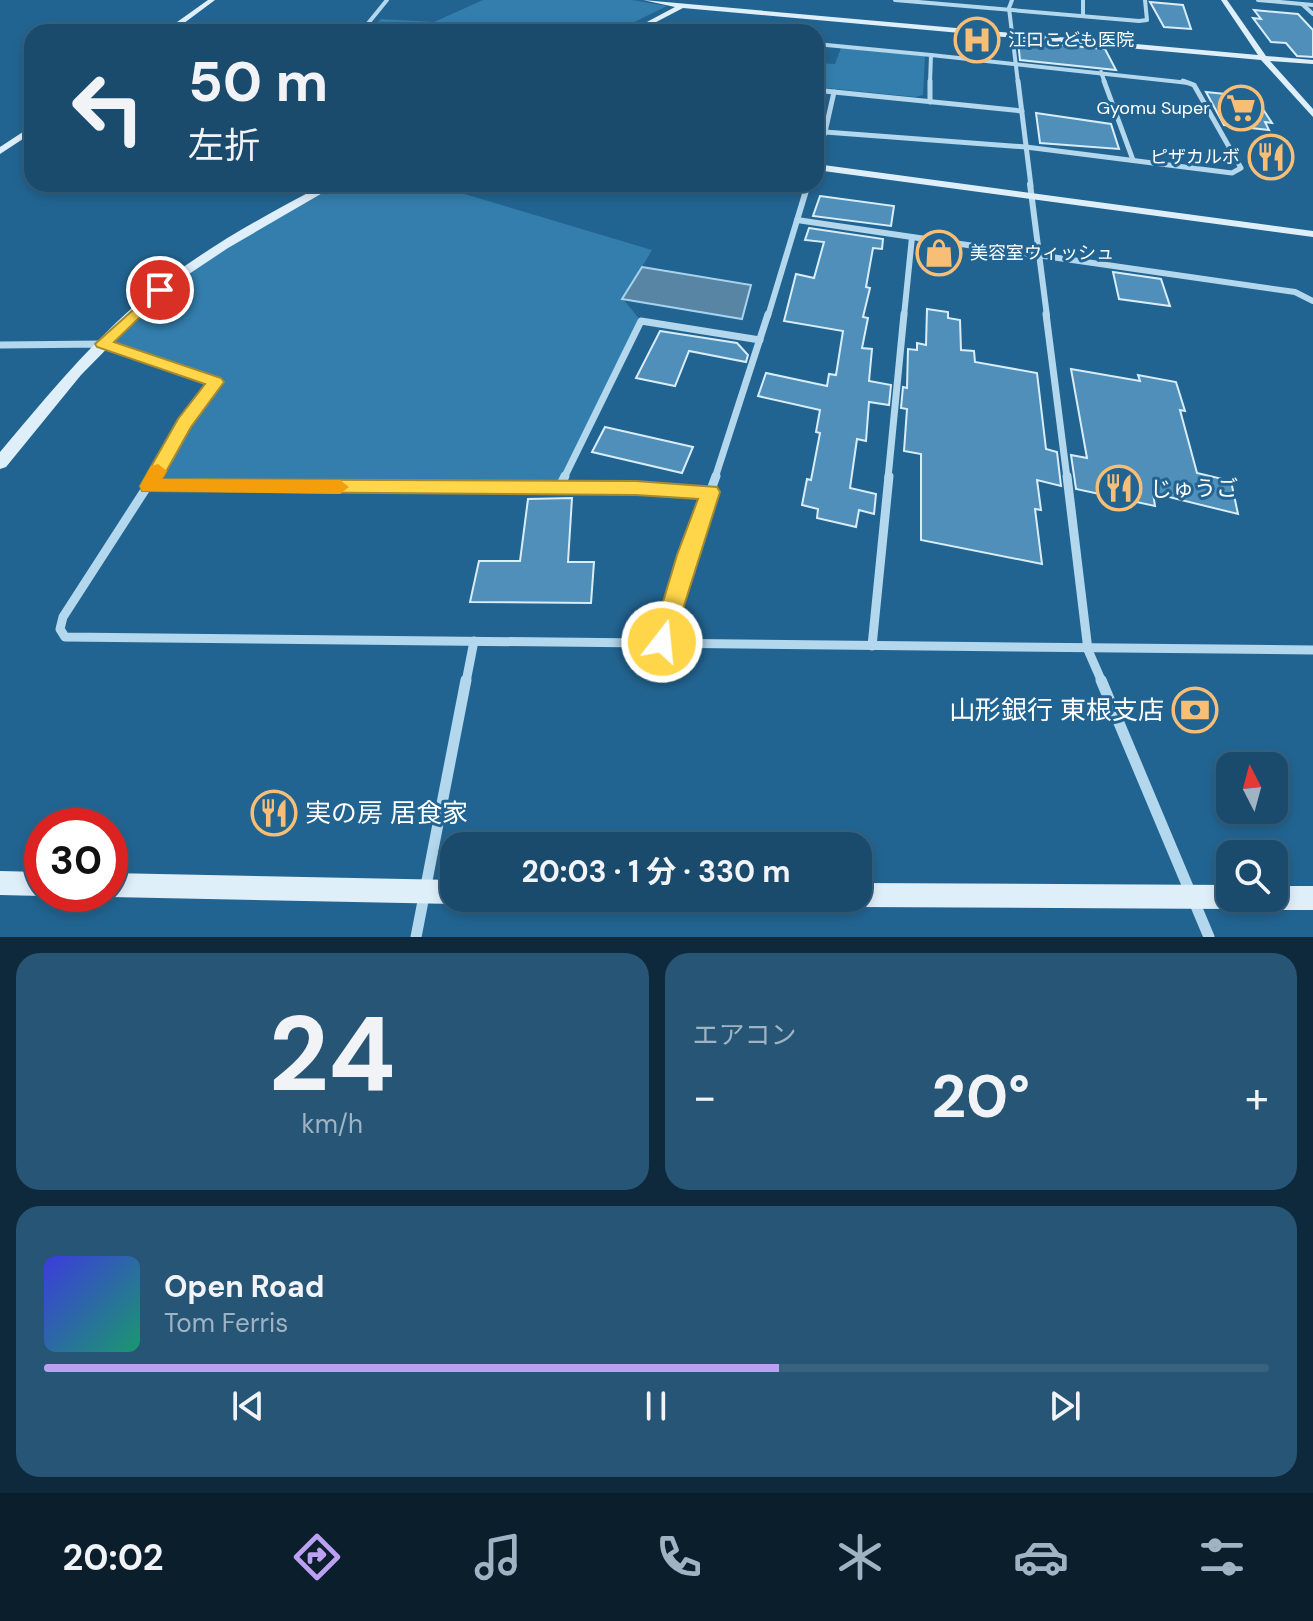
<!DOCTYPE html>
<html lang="ja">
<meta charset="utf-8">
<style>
body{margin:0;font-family:"DM Sans","Noto Sans JP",sans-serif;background:#275575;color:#f1f3f6;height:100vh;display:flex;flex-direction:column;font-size:30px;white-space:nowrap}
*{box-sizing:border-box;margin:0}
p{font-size:26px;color:#9fb3c2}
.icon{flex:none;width:44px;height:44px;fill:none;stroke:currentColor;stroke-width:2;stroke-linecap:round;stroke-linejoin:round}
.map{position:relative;height:937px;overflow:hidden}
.sheet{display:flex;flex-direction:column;gap:16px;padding:16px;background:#0e293c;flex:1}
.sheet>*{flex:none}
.banner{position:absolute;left:24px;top:24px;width:800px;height:168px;border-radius:24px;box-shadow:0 4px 12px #0003,0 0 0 2px #386380;background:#1a4b6d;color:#f1f3f6;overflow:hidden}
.needle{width:52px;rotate:354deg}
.tools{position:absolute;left:1216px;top:752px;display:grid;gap:16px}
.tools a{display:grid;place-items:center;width:72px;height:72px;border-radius:16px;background:#1a4b6d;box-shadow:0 4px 12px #0003,0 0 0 2px #386380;font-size:40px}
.speed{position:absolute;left:24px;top:808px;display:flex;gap:16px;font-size:40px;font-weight:700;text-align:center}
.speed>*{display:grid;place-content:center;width:104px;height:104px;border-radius:50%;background:#1a4b6d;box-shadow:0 4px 12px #0003,0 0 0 2px #386380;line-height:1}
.speed .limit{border:12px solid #d22;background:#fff;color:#111}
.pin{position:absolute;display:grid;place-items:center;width:68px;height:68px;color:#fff;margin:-34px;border:4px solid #fff;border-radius:50%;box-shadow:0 2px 8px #0007}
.me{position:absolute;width:88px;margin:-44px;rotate:16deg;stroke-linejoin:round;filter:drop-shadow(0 0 6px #0008)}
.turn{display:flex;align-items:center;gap:28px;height:168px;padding:0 32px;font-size:36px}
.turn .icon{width:104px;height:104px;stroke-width:2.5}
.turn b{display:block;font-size:56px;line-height:68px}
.big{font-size:60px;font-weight:700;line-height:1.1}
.sheet .widget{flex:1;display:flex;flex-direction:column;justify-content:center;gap:12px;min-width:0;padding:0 28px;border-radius:24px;background:#275575}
.sheet .dial{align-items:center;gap:0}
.dial b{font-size:104px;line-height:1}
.song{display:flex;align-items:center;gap:24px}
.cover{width:96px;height:96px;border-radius:12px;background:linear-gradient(135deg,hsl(240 70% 55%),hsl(160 70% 35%))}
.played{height:8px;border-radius:4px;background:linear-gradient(90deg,#bca0f2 60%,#386380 60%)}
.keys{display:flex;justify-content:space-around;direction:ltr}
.heat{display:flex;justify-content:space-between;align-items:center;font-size:44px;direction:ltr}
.sheet .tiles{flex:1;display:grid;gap:16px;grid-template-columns:1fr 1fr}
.widget:last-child{grid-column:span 2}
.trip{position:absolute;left:440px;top:832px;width:432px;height:80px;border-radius:24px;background:#1a4b6d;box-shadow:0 4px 12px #0003,0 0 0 2px #386380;font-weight:700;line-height:80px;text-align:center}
.tabs{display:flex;height:128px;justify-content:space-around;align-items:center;background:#0a1e2c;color:#9fb3c2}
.tabs .icon{width:56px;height:56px}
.tabs .current{color:#bca0f2}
.tabs b{font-size:36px;color:#f1f3f6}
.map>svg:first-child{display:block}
.green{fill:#337ead}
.water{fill:#5885a3;stroke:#a7d3ee;stroke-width:2}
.building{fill:#4f8fb9;stroke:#d9edf9;stroke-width:2}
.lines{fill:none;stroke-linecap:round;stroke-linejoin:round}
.street-far5{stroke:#b3d7ed;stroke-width:4}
.street-far4{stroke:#b3d7ed;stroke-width:5}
.street-far3{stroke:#b3d7ed;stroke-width:6}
.street-far2{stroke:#b3d7ed;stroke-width:7}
.street-far1{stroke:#b3d7ed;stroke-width:9}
.street{stroke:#b3d7ed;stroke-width:11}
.secondary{fill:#dfeffa;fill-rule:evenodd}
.route{fill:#ffd54a;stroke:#a68a30;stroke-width:2}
.slow{fill:#f59e0b}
.labels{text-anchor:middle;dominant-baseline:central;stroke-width:6;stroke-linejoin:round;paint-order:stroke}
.far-poi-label{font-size:18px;fill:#fff;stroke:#226491;text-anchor:start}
.poi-label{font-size:22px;fill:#fff;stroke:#226491;text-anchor:start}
.near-poi-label{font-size:26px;fill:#fff;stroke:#226491;text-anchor:end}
</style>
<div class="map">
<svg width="1313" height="937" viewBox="0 0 1313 937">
<rect width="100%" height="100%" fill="#226491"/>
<g class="green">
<polygon points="483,0 632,0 667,6 614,32 383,32 372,28 381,19 434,22"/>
<polygon points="841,48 925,56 923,95 915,97 816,87 816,63 835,64"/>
<polygon points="333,184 431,184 652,250 623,299 641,321 559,488 149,486 184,423 215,382 103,344 212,253"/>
</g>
<polygon class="water" points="642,267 751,285 742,319 622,299"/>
<g class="building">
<polygon points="1150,2 1183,5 1191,29 1164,27"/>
<polygon points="1254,10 1298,14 1313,30 1313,57 1297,56 1286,43 1271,42 1253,18 1261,19"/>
<polygon points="1018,41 1105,49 1116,70 1020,60"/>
<polygon points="1206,92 1255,97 1272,123 1265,122 1269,130 1224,125"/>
<polygon points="1036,113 1111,124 1119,149 1040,143"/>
<polygon points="820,196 894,206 891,226 813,216"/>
<polygon points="809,228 883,239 882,249 873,248 866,287 870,288 863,317 868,318 862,348 872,349 869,381 891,385 889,405 869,402 866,441 857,439 850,488 876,494 874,514 859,510 856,527 817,518 818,509 802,505 807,479 811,480 820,433 816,432 820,410 758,396 766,373 827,386 829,374 836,375 843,331 784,321 796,274 814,278 824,242 805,240"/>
<polygon points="1113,272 1161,279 1170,306 1119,299"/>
<polygon points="927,309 948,312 948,318 960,320 961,350 974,351 975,362 1037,373 1046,449 1057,452 1061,486 1037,480 1041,510 1035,509 1042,564 921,540 921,454 904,451 907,409 901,408 903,387 907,388 908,349 917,350 917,343 926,345"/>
<polygon points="660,331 737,343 748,355 746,362 689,351 675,386 636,378"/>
<polygon points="1071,369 1140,381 1138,375 1176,382 1185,411 1180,410 1197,473 1231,481 1238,514 1153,493 1155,506 1076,489 1071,455 1087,458"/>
<polygon points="605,427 693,447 682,473 592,452"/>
<polygon points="572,498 568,562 594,562 591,603 470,602 479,561 520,561 528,499"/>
</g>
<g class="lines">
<g class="street-far5">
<polyline points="895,0 1139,21 1147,20 1145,0"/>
<polyline points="1012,0 1009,8 1018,83"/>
<polyline points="1083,0 1083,16"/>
<polyline points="1258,0 1313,5"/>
<polyline points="1302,4 1313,14"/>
<polyline points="361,32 387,0"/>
<polyline points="816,44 931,55 930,83"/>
<polyline points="931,55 1189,83"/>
<polyline points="1101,72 1105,83"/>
</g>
<g class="street-far4">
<polyline points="1018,81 1031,186"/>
<polyline points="1104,81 1133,160"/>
<polyline points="816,90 834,92"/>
<polyline points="930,102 930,81"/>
<polyline points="825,132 834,92 1022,111"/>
<polyline points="816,159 825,132 1026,147 1232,173 1241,168 1194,85 1183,81"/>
</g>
<g class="street-far3">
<polyline points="1030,184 1047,316"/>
<polyline points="797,220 912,237 904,316"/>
<polyline points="912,237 1295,292 1313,301"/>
<polyline points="768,316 808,184"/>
</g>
<g class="street-far2">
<polyline points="1046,314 1067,478"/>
<polyline points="0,345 103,344 215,382 184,423 153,478"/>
<polyline points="564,478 641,321 760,340"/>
<polyline points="715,478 768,314"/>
<polyline points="888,478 904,314"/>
</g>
<g class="street-far1">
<polyline points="154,476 63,617 60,629 65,637 1313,650"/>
<polyline points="1067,476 1088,650 1102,682"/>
<polyline points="149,486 636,488 710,492"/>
<polyline points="559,488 565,476"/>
<polyline points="662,642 687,555 716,476"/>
<polyline points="872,646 889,476"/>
<polyline points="466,682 474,641"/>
</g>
<g class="street">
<polyline points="1101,680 1209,937"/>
<polyline points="416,937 466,680"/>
</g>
<g class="secondary">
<polygon points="208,0 215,0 172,32 163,32"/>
<polygon points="643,0 1258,55 1221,0 1227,0 1266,56 1313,60 1313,64 1270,61 1313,109 1313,117 1261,60 683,8 637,32 628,32 675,7"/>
<polygon points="32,126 32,133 0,154 0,147"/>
<polygon points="816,164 1313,231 1313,237 816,170"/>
<path d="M325,184H338L228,248L186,276L144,311L81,375L6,467L0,469V452C42,402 84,351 133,307C190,256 258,219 325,184Z"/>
<polygon points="0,871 42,872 42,894 47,894 42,896 0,895"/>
<polygon points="110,873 454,880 454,898 464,898 454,904 110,897 102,894 110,894"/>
<polygon points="858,883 1230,885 1230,898 1242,898 1239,906 1230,909 858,907 849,904 847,898 858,898"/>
<polygon points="1274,886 1313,886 1313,910 1274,910 1265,907 1262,898 1274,898"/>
</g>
</g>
<polygon class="route" points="160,286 165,287 165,293 114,342 221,378 224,382 191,427 162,479 636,481 717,487 720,492 670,650 662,652 654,650 651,642 677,555 698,499 636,495 142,491 140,486 178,419 205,384 97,347 95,344"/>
<polygon class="slow" points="158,464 167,471 162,479 340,480 349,487 340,494 142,491 140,486 151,466"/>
<defs>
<g id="hospital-ring" transform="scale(2.3)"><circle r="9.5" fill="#226491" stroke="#f9be76" stroke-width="1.5"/><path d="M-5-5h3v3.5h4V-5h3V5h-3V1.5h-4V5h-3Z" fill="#f9be76"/></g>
<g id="supermarket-ring" transform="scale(2.3)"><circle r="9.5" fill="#226491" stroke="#f9be76" stroke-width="1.5"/><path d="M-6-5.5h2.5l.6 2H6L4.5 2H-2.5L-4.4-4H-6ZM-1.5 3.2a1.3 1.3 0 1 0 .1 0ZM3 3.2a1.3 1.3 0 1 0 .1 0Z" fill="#f9be76"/></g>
<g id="restaurant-ring" transform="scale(2.3)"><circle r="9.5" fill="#226491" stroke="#f9be76" stroke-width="1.5"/><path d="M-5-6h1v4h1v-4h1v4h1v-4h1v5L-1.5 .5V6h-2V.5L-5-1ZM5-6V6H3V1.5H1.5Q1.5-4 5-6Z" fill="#f9be76"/></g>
<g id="shop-ring" transform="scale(2.3)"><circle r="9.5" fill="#226491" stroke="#f9be76" stroke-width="1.5"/><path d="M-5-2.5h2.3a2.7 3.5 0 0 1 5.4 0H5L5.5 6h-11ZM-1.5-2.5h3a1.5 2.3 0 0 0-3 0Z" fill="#f9be76"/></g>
<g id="bank-ring" transform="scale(2.3)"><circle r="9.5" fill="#226491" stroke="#f9be76" stroke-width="1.5"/><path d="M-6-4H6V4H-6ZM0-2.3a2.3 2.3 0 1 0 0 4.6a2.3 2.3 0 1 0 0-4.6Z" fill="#f9be76"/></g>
</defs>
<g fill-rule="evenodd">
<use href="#hospital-ring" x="977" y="40"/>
<use href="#supermarket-ring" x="1241" y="108"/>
<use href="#restaurant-ring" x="1271" y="157"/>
<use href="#shop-ring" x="939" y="253"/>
<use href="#restaurant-ring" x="1119" y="488"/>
<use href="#bank-ring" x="1195" y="710"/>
<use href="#restaurant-ring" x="274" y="813"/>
</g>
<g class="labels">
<g class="far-poi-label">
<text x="1008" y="40">江口こども医院</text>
<text x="1210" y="108" text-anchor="end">Gyomu Super</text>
<text x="1240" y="157" text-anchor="end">ピザカルボ</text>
<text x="970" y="253">美容室ウィッシュ</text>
</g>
<g class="poi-label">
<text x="1150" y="488">じゅうご</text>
</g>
<g class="near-poi-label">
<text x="1164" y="710">山形銀行 東根支店</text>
<text x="305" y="813" text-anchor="start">実の房 居食家</text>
</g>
</g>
</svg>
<div class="tools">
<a><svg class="needle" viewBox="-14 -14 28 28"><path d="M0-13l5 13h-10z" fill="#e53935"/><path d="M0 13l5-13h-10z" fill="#9fb3c2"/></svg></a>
<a><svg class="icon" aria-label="search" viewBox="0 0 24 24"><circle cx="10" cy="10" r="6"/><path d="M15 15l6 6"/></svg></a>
</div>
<div class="speed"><div class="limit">30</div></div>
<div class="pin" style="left:160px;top:290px;background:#d93025"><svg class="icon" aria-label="arrive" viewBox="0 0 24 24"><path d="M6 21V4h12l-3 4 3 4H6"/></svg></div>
<svg class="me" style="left:662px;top:642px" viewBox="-20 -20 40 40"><circle r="17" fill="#ffd54a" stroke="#fff" stroke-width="3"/><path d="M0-11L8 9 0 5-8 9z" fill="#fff"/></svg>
<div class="trip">20:03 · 1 分 · 330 m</div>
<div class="banner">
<div class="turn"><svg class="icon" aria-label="left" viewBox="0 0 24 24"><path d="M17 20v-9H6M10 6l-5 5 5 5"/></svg><div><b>50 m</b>左折</div></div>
</div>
</div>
<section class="sheet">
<div class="tiles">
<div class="widget dial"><b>24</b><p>km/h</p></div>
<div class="widget"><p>エアコン</p>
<div class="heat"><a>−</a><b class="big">20°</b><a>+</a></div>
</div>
<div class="widget">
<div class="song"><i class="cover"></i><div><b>Open Road</b><p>Tom Ferris</p></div></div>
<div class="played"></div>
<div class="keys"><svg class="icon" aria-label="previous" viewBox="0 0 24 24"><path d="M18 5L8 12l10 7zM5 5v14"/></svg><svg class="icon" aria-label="pause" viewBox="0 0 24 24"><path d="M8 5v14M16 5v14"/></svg><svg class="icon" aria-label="next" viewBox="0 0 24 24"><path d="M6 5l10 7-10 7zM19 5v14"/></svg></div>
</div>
</div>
</section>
<nav class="tabs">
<b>20:02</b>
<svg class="icon current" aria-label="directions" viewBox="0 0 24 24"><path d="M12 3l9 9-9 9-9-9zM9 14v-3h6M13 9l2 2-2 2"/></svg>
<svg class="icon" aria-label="music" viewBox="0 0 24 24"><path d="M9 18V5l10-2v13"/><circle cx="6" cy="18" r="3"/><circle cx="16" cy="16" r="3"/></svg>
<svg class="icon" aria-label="phone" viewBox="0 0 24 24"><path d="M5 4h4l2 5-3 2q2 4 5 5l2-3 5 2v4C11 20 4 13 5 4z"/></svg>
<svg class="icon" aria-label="climate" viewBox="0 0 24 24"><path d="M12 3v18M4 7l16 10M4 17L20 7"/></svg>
<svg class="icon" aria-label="car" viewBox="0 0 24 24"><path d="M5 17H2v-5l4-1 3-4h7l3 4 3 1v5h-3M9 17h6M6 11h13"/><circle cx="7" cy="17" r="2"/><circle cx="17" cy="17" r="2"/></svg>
<svg class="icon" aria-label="filters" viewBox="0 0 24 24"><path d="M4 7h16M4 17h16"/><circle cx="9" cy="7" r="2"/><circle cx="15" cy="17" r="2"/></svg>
</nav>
